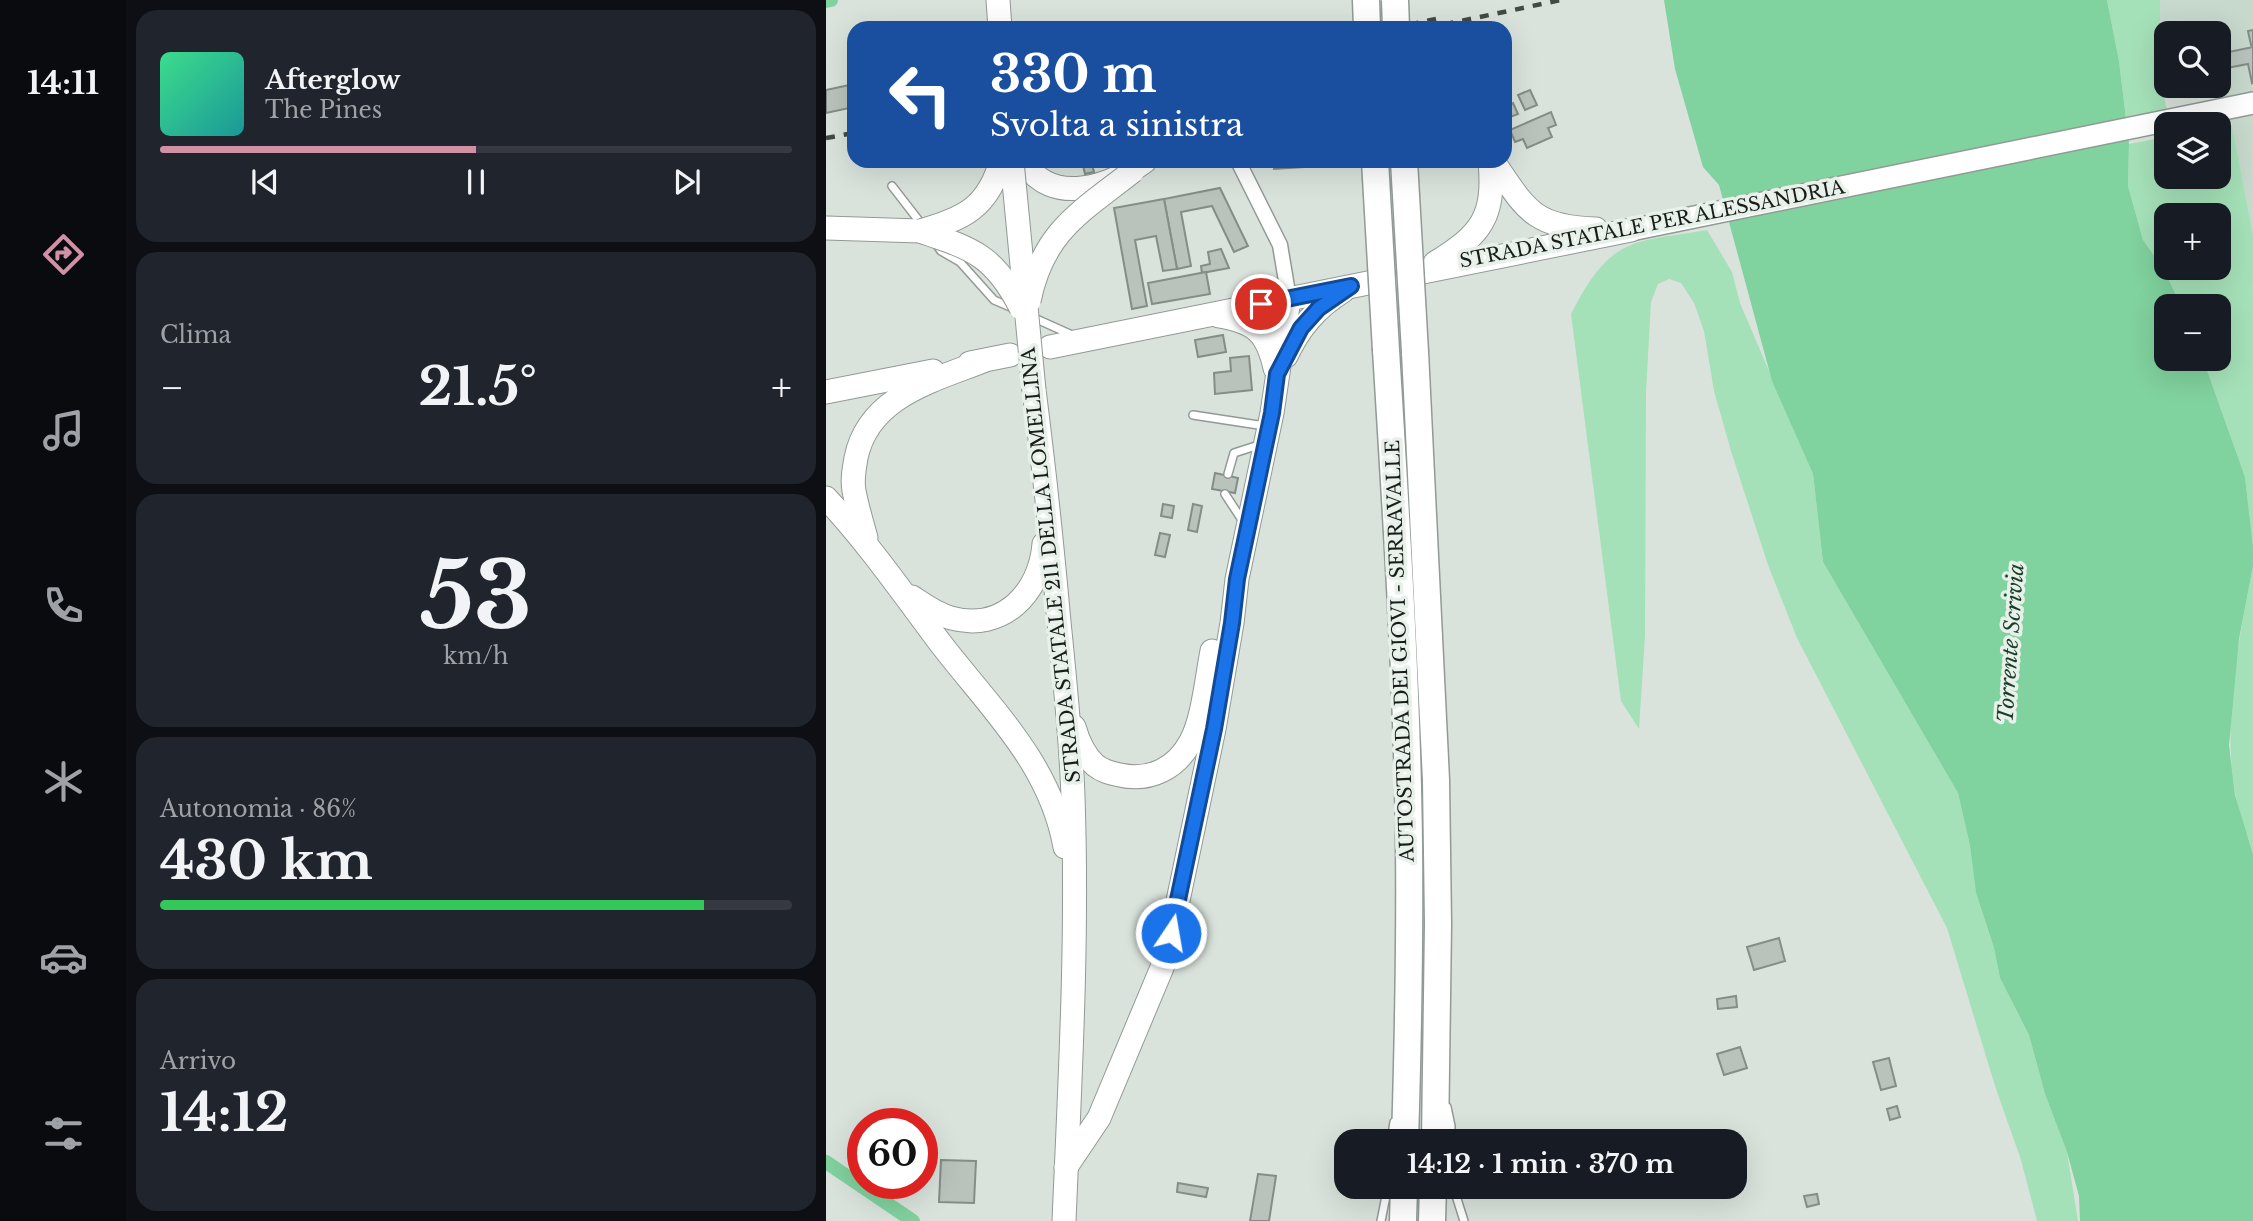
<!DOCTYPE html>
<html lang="it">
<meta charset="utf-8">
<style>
body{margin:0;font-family:"Libre Baskerville",serif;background:#20242c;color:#f1f3f6;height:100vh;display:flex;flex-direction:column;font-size:26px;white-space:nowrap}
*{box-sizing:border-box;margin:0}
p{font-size:23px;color:#9ea1a6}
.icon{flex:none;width:38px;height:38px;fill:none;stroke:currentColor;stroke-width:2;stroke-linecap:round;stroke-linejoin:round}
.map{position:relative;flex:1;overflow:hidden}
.sheet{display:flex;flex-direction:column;gap:10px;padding:10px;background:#0d0f14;width:700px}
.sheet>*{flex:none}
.hud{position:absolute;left:21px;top:21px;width:665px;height:147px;border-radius:21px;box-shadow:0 7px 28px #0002;background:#1a4fa0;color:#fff;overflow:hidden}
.buttons{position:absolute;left:1328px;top:21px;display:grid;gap:14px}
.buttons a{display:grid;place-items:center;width:77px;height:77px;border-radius:14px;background:#171b24;box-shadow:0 7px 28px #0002;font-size:35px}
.speed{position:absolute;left:21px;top:1108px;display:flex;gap:14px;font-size:35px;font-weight:700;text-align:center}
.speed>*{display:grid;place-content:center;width:91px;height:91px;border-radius:50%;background:#171b24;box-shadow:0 7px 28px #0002;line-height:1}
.speed .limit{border:10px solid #d22;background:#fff;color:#111}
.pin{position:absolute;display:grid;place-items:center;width:60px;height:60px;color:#fff;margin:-30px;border:4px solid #fff;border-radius:50%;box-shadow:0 2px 7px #0007}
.me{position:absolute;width:77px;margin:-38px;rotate:12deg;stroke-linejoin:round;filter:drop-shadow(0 0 5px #0008)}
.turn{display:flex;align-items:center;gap:24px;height:147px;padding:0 28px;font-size:32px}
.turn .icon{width:91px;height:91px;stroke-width:2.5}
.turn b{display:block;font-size:49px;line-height:60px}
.big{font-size:52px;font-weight:700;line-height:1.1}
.sheet .card{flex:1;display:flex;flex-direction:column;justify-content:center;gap:10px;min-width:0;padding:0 24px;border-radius:21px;background:#20242c}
.sheet .dial{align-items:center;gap:0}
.dial b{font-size:91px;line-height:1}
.song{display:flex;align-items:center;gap:21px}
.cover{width:84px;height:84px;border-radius:10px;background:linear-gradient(135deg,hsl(150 70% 55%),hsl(180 70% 35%))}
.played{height:7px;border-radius:4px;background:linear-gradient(90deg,#d290a5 50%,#363941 50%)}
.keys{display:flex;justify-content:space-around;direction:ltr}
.heat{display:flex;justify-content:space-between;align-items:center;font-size:38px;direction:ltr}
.charge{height:10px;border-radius:5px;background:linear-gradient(90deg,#34c759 86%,#363941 0)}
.trip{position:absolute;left:508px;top:1129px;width:413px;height:70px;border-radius:21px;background:#171b24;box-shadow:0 7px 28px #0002;font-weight:700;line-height:70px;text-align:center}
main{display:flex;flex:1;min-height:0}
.tab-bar{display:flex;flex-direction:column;width:126px;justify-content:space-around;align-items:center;background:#090b0e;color:#9ea1a6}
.tab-bar .icon{width:49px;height:49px}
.tab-bar .current{color:#d290a5}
.tab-bar b{font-size:32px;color:#f1f3f6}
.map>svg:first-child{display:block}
.built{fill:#c7d8cc}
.green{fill:#a5e1b8;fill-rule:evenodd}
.water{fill:#80d29e}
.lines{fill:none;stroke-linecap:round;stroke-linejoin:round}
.canal{stroke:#80d29e;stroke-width:14}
.building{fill:#b9c3bc;stroke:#848d87;stroke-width:2}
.service-casing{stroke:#919a94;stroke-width:10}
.minor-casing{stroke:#919a94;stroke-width:17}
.secondary-casing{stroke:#919a94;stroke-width:24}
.primary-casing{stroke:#919a94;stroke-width:25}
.motorway-casing{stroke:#919a94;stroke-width:29}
.service{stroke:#fff;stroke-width:7}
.minor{stroke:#fff;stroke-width:14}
.secondary{stroke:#fff;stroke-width:21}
.primary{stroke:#fff;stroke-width:23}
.motorway{stroke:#fff;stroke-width:26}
.rail{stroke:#434945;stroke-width:4.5;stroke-dasharray:9 9;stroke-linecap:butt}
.primary-bridge-casing{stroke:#919a94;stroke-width:25;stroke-linecap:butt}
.motorway-bridge-casing{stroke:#919a94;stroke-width:29;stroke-linecap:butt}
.primary-bridge{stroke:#fff;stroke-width:23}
.motorway-bridge{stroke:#fff;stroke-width:26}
.route-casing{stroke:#114b97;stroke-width:18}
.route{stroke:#1a73e8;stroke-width:12}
.labels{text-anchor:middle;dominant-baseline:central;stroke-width:7;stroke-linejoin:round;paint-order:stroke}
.street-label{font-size:19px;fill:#191d1a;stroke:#e7f0e9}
.water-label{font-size:21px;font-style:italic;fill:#1a3d28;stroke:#e7f0e9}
</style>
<main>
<nav class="tab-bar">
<b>14:11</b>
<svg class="icon current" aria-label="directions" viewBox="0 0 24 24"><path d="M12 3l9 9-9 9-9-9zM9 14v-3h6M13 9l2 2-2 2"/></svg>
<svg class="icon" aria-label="music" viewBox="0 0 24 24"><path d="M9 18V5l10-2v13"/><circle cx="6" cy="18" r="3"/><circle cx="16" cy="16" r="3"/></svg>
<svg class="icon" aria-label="phone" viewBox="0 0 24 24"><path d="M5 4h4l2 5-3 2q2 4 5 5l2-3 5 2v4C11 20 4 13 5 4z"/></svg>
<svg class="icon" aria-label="climate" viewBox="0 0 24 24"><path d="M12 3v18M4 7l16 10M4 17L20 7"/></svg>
<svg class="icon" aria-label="car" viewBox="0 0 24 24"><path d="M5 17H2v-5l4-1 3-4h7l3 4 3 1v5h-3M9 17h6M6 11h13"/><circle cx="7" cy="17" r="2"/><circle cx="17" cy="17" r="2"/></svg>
<svg class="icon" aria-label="filters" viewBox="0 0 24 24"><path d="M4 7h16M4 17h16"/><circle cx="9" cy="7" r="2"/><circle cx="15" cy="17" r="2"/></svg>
</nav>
<section class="sheet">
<div class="card">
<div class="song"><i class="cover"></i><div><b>Afterglow</b><p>The Pines</p></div></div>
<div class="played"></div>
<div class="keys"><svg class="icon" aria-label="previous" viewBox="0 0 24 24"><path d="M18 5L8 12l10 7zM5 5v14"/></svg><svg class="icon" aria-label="pause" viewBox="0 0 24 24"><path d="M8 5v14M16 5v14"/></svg><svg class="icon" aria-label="next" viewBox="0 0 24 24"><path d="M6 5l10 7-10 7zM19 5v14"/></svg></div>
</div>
<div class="card"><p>Clima</p>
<div class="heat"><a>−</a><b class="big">21.5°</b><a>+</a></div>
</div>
<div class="card dial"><b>53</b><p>km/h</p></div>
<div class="card"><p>Autonomia · 86%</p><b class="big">430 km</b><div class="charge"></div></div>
<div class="card"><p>Arrivo</p><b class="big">14:12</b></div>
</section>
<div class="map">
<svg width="1427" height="1221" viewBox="0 0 1427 1221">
<rect width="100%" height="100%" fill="#d9e3dc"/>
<polygon class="built" points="1334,0 1427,0 1427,235 1406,125 1400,101 1393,84 1393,33 1340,33 1340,68 1334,62"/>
<g class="green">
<polygon points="1281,0 1334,0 1334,62 1340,68 1340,86 1361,87 1337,93 1341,111 1300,119 1293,61"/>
<path d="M1406,125L1427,235V546L1419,477L1377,359H1393V306H1355L1338,269L1317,240L1302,186L1303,144L1340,137V177H1393V128ZM1340,215H1393V268H1340Z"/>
<path d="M881,230L906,272L914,303L987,474L997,562L1132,793L1144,846L1150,893L1168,948L1174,978L1203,1035L1219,1094L1241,1152L1252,1221H1211L1195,1160L1169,1086L1121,928L971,638L942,565L905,451L888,391L878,331L868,303L855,283L843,279L832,284L825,302L820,392L819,636L813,729L795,701L745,314C759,287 776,256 805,245C824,237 860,234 881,230Z"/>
<path d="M1427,566V854C1422,833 1412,813 1409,792C1396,717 1413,640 1427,566Z"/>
</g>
<polygon class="water" points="838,0 1281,0 1293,61 1303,144 1302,186 1317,240 1338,269 1355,306 1340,306 1340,359 1377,359 1419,477 1427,546 1427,566 1413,639 1403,745 1409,795 1427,854 1427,1221 1254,1221 1253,1196 1241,1152 1219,1094 1203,1035 1174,978 1168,948 1150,893 1144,846 1132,793 997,562 987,474 946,381 893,185 877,167 849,69"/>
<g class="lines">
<g class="canal">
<polyline points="0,1 5,0"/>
<polyline points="0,1162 87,1221"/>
</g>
</g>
<g class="building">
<polygon points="1427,30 1427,45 1425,45 1422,31"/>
<polygon points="1427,47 1427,82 1426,83 1422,64 1401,68 1398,53"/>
<polygon points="28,84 28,107 0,113 0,90"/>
<polygon points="704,90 711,105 699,110 692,95"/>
<polygon points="687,103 692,114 679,119 679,107"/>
<polygon points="725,112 730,125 722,128 726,137 701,148 697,139 689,142 684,130"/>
<polygon points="256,161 265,161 268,172 259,174"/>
<polygon points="441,161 478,161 478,167 448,169 448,161"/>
<polygon points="394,188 422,246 408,252 386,206 355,212 365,266 351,269 338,199"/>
<polygon points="338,199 351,269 337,271 330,236 309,240 321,306 306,309 288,208"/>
<polygon points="395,249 403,268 376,273 375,266 384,264 382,252"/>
<polygon points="380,272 384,294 326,304 322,283"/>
<polygon points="397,335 400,352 372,357 369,340"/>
<polygon points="423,356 426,390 389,394 388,373 405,371 404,358"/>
<polygon points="389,473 412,478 409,493 386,489"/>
<polygon points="337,504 348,506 346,518 335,516"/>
<polygon points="367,504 376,506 371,532 362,530"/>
<polygon points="334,533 344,535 339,557 329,555"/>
<polygon points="953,938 959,961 928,970 921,947"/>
<polygon points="910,996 911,1007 892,1009 891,999"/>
<polygon points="914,1047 921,1068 898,1075 891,1054"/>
<polygon points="1063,1058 1070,1086 1055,1090 1047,1062"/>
<polygon points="1071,1106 1074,1117 1064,1120 1061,1109"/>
<polygon points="888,1132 890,1141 881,1141 880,1134"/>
<polygon points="115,1160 150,1161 148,1203 113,1202"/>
<polygon points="432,1174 450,1176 443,1221 424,1221"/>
<polygon points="352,1183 382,1188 380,1197 351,1192"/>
<polygon points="894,1186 903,1186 905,1193 896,1195"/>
<polygon points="991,1194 993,1204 981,1207 978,1196"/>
</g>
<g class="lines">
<g class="service-casing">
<g id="service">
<polyline points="66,186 97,226"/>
<polyline points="110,244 115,251 134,262 168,300 189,309"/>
<polyline points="206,317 246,335"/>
<polyline points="367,415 439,426"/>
<polyline points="402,474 408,453 436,444"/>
<polyline points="399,494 418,523"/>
<polyline points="621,1107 625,1126 624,1141"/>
<polyline points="565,1141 568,1122"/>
<polyline points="627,1186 638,1221"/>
<polyline points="555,1221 562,1186"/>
</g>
</g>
<g class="minor-casing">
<polyline id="minor" points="412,161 454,245 463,299"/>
</g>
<g class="secondary-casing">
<polyline id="secondary" points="805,230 1427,103"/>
</g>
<g class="primary-casing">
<g id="primary">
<polyline points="172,0 174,28"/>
<path d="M198,161C225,208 286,186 319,161"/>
<path d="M667,161C700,209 706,227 770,229"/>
<polyline points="0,228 94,231"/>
<path d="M609,263C656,234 669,217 664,161"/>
<path d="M393,316C429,322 441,332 449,368"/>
<polyline points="224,347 805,230"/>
<path d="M460,356C474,327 490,308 517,291"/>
<polyline points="144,363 184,355"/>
<path d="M208,390C218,467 226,544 233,622C239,680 245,738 247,797C252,938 244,1080 238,1221"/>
<polyline points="0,392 107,371"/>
<path d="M0,498C42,543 76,592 112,640C162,706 224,762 239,847"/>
<path d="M40,538C36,523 31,507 28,491C26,480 28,469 30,458C42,397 106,381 157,361"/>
<path d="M86,597C98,605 110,614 125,618C177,632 214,593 218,544"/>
<path d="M248,727C252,741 258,755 269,765C276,771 284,773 294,775C324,782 351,768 365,741C377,719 381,676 386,651"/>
<polyline points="240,1167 273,1118 340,958 388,729 406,623 411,579 446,413 463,299"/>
</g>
</g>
<g class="motorway-casing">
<g id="motorway">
<polyline points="540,0 541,28"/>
<path d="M560,350C570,514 581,679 583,843C584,943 582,1042 579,1141"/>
<polyline points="589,352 610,780 612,924 609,1141"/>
<polyline points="577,1221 578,1186"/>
<polyline points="606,1221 607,1186"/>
</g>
</g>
<use href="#service" class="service"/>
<use href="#minor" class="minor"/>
<use href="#secondary" class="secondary"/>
<use href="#primary" class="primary"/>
<use href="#motorway" class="motorway"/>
<g class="rail">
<polyline points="566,28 610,19"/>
<polyline points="601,28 735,0"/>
<polyline points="0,138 28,133"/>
</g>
<g class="primary-bridge-casing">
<g id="primary-bridge">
<polyline points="186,161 208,390"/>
<path d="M94,231C147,249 168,255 195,308"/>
<path d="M94,231C137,219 162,208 175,161"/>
<path d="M203,301C217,231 255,212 307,171"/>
</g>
</g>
<g class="motorway-bridge-casing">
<g id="motorway-bridge">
<polyline points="569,0 570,28"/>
<polyline points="549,161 560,350"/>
<polyline points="578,161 589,352"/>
</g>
</g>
<use href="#primary-bridge" class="primary-bridge"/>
<use href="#motorway-bridge" class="motorway-bridge"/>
</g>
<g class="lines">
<g class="route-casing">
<polyline id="route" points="345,933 388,729 406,623 411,579 446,413 451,374 475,328 493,308 525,286 435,304"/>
</g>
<use href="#route" class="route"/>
</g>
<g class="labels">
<g class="street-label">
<text transform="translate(826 224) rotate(-11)">STRADA STATALE PER ALESSANDRIA</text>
<text transform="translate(225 565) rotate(-96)">STRADA STATALE 211 DELLA LOMELLINA</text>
<text transform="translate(574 651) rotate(-92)">AUTOSTRADA DEI GIOVI - SERRAVALLE</text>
</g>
<g class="water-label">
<text transform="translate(1185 643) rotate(-86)">Torrente Scrivia</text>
</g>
</g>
</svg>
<div class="buttons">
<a><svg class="icon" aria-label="search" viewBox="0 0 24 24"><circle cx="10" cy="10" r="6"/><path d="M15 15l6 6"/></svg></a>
<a><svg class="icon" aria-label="layers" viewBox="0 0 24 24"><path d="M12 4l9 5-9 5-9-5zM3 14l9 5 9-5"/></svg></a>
<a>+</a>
<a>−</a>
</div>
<div class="speed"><div class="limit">60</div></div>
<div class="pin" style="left:435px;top:304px;background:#d93025"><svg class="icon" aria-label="arrive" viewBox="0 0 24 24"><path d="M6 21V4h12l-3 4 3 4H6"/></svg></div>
<svg class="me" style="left:345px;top:933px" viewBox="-20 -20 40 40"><circle r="17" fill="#1a73e8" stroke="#fff" stroke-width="3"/><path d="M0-11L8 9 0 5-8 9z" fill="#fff"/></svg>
<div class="trip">14:12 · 1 min · 370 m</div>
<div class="hud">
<div class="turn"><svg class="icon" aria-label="left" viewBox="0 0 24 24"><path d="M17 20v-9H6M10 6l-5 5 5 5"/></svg><div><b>330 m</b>Svolta a sinistra</div></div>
</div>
</div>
</main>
